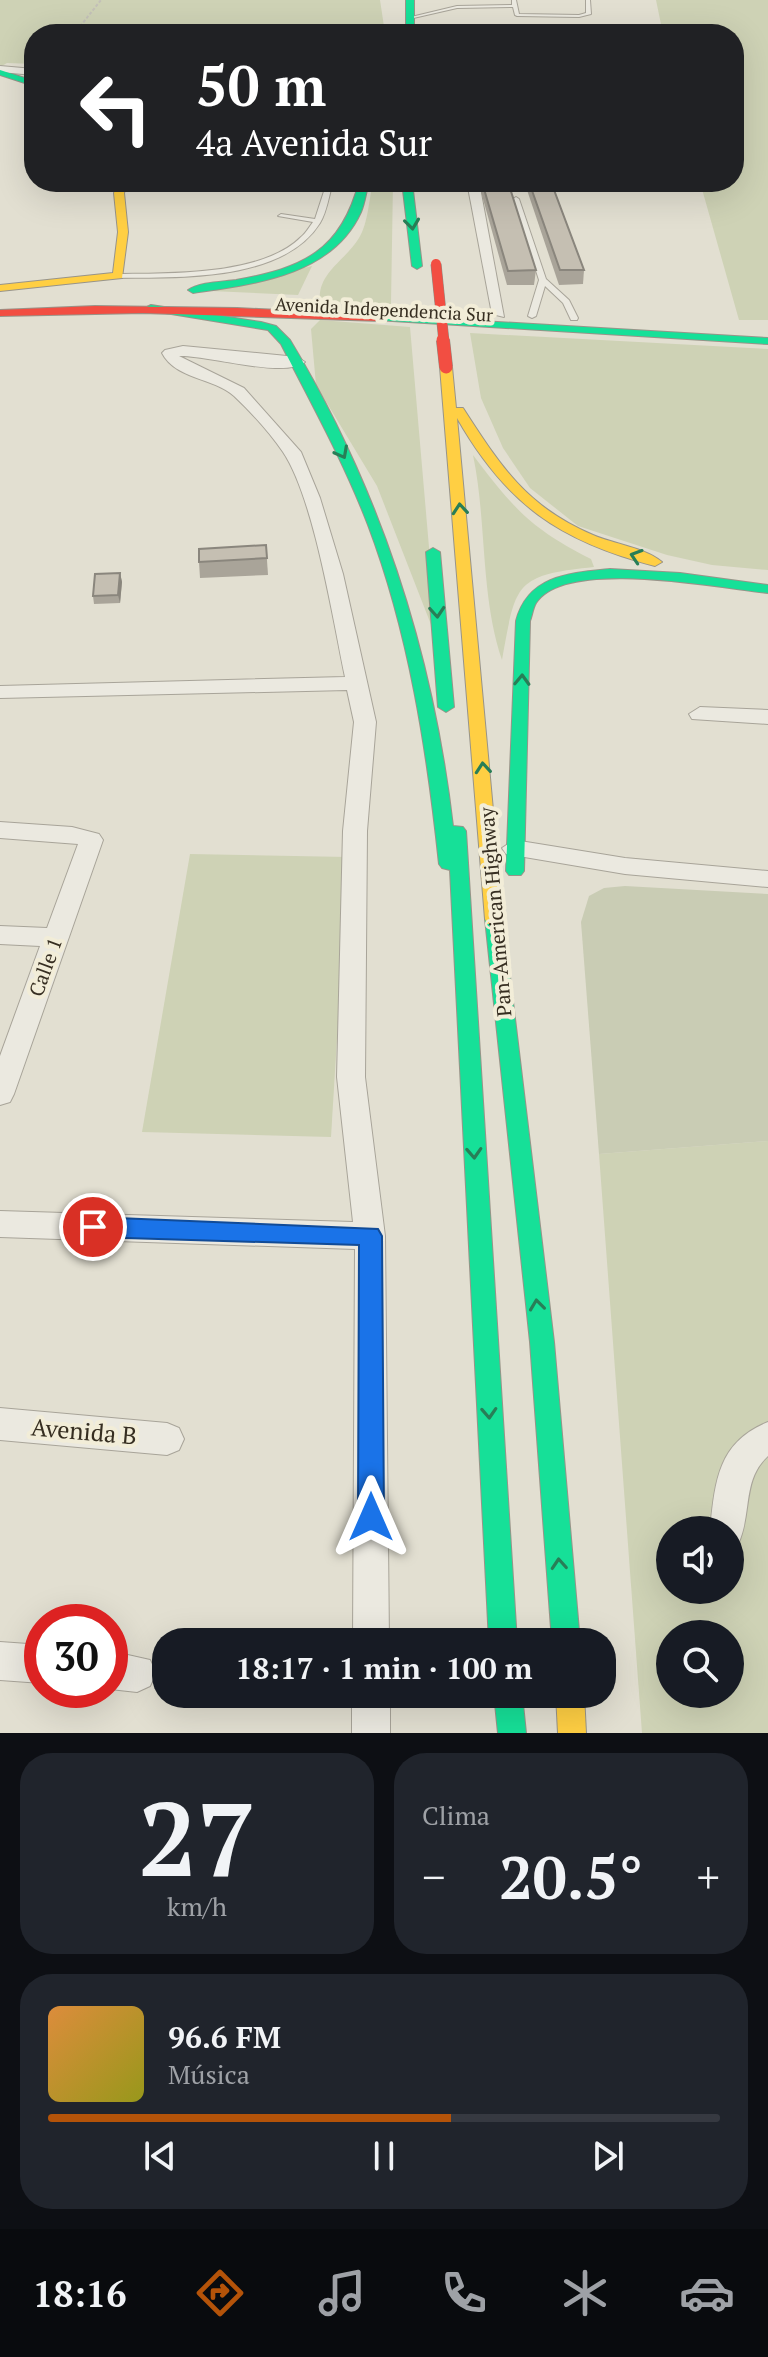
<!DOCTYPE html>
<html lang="es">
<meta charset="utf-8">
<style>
body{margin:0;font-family:"PT Serif",serif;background:#20242c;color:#f1f3f6;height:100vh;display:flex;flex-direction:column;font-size:30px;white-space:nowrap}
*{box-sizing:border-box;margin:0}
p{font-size:26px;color:#9ea1a6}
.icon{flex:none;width:44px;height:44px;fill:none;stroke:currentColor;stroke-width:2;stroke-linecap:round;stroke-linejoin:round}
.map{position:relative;height:1733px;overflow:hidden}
.details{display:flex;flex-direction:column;gap:20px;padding:20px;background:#0d0f14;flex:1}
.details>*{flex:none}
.guide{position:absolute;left:24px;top:24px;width:720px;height:168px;border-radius:32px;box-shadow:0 8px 32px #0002;background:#202124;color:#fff;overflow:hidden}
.controls{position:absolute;left:656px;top:1516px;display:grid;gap:16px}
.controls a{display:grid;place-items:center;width:88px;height:88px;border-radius:50%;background:#171b24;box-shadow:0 8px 32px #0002;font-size:40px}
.speed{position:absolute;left:24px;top:1604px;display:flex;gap:16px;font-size:40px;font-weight:700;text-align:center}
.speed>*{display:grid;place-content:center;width:104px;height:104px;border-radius:50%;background:#171b24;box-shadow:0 8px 32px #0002;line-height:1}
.speed .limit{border:12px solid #d22;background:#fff;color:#111}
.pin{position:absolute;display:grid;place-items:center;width:68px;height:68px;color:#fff;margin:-34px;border:4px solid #fff;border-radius:50%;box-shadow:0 2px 8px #0007}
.me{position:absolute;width:88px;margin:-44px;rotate:0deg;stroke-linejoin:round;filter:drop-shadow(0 0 6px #0008)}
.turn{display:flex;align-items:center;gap:28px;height:168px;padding:0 40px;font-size:36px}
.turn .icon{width:104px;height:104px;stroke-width:2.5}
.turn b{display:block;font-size:56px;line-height:68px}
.big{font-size:60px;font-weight:700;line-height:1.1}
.details .card{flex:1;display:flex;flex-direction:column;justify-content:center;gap:12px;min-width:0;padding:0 28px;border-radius:32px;background:#20242c}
.details .dial{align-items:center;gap:0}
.dial b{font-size:104px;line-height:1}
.song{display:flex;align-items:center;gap:24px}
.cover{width:96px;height:96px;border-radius:12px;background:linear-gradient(135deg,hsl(30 70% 55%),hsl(60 70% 35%))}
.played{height:8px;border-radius:4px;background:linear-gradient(90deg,#b45309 60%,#363941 60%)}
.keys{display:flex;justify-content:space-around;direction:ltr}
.heat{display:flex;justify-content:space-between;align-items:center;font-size:44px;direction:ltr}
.details .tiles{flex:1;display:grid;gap:20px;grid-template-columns:1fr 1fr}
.card:last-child{grid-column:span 2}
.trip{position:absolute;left:152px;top:1628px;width:464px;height:80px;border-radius:32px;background:#171b24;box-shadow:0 8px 32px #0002;font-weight:700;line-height:80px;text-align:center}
.menu{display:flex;height:128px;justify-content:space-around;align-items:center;background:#090b0e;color:#9ea1a6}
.menu .icon{width:56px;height:56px}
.menu .current{color:#b45309}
.menu b{font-size:36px;color:#f1f3f6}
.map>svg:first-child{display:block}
.green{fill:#ced2b5;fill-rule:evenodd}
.cemetery{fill:#c9ccb4}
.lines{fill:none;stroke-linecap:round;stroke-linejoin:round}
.lane-casing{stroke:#a8a499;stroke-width:2}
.street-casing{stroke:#a8a499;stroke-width:2}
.fast-casing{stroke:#989489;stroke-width:2}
.slow-casing{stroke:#989489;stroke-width:2}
.jam-casing{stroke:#989489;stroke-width:2}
.path{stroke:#c3c0b8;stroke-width:2;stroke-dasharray:3 2;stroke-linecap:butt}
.lane{fill:#ebe9e0;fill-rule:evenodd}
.street{fill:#ebe9e0;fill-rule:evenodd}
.fast{fill:#16e098;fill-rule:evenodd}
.slow{fill:#ffcf43;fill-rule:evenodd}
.jam{fill:#f24e42;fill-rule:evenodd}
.jam-bridge-far1-casing{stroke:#8d8980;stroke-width:11;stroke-linecap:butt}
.jam-bridge-casing{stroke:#8d8980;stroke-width:14;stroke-linecap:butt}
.jam-bridge-far1{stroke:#f24e42;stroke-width:10}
.jam-bridge{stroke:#f24e42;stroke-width:13}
.wall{fill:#a9a499}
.shaded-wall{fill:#8a867d}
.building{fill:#c5bfb2;stroke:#8a867d;stroke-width:2}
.oneway{stroke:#287e57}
.route{fill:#1a73e8;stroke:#114b97;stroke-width:2}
.labels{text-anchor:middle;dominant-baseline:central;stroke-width:8;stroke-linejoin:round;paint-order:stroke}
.far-street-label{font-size:18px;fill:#362e21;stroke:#f2edd8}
.street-label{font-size:20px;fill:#362e21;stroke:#f2edd8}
.near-street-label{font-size:24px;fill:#362e21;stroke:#f2edd8}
</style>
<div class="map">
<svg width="768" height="1733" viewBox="0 0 768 1733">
<rect width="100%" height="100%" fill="#e2dfd1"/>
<g class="green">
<polygon points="0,0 380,0 385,33 34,34 34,64 7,63 0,67"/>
<polygon points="656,0 768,0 768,320 739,320 700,182 734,182 734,34 663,34"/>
<path d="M373,182H393L391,304L320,301C317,273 346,260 359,238C368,224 369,199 373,182Z"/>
<polygon points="312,266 298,295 211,291"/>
<polygon points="320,320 410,327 437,640 377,486 316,385 311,329"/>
<polygon points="470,333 768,349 768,570 712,565 667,555 578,526 530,488 503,448 481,398"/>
<path d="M473,455C514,509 530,528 591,559L594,567C513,575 516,585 502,660C480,595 487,522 473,455Z"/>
<polygon points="190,854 348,857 331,1137 142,1132"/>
<path d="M768,1141V1733H642L599,1154ZM670,1530H730V1590H670ZM670,1634H730V1694H670Z"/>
</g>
<polygon class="cemetery" points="625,886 768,894 768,1141 599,1154 581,922 589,896 604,888"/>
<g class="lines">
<g class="lane-casing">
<g id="lane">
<polygon points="512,0 516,0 519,14 579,15 586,13 586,0 590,0 591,14 579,17 517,16 515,15 513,7 457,8 409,19 407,18 457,6 512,5"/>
<path d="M327,182H333C329,195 327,212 320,223C283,282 179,277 118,278L114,276L118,274C170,273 262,276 301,237C306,233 309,227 313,222L278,216L281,214L315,219Z"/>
<polygon points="516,197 519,199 546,279 569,300 578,318 577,320 571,320 563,303 545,286 536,316 532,318 528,316 539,280 513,199"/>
</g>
</g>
<g class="street-casing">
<g id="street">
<polygon points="0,66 34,69 34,75 0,72"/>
<polygon points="467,182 479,182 504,317 492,314"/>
<path d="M183,346L297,357L305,362C285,379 208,355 179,356L244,388L301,452L320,498L343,574L376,722L367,831L365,1077L385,1236L389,1642H353L355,1249L0,1237V1211L353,1222L337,1077L343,831L354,722L347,690L0,698V686L345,677C333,620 314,498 283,452C270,433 251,412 234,396C214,378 175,379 162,353L165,350Z"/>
<polygon points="700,707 768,710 768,724 692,719 689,714"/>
<polygon points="0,822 72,827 99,834 103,840 14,1094 10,1102 0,1105 0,1056 40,946 0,944 0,926 47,928 78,844 0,838"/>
<polygon points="514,840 625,858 768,871 768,887 625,874 506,854 502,848"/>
<polygon points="0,1408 167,1423 179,1428 184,1439 179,1450 167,1455 0,1440"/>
<path d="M768,1422V1456C742,1480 752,1512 739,1542L730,1546V1530H710C715,1481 718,1442 768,1422Z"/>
<polygon points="0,1642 42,1645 42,1683 0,1680"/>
<polygon points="110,1651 150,1660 156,1673 150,1686 137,1692 110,1689"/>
<rect x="352" y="1694" width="38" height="39"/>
</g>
</g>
<g class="fast-casing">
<g id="fast">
<rect x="406" y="0" width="8" height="34"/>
<polygon points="0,70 34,81 34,86 0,75"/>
<path d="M359,182H369C366,192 365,203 361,212C332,276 254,284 193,293L188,290C200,282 221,282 236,280C303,268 341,251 359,182Z"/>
<polygon points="402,182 412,182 422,266 417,269 412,266"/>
<path d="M151,305L261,322L276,326L290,340C380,489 433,654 453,826L463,827L466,831L517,1642H489L450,870L442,868L439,864C427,750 409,633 368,525C344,462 311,403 281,344L268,330L147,310L145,308Z"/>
<polygon points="380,315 768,338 768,344 376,320 376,316"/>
<polygon points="433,548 440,552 454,707 446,712 438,707 426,552"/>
<path d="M610,569L680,573L768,585V593C720,588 565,557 536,603C533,608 532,616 530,621L524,871L521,875H509L506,871L516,621C528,575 570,573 610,569Z"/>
<polygon points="494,912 501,914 503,919 554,1342 580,1642 552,1642 530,1342 485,919 487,914"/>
<polygon points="494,1694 522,1694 526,1733 498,1733"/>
</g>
</g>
<g class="slow-casing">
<g id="slow">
<polygon points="118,182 128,182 124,193 128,232 122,278 0,291 0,285 113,273 118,232 114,193"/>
<path d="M446,363L452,367L456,408H463C501,467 527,507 593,535C614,544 646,548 662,562L655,566C559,541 506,504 457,418L503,919L501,924H487L485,919L440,367Z"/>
<polygon points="556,1694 584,1694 586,1733 558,1733"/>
</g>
</g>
<g class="jam-casing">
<polygon id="jam" points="95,306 237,308 380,315 386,318 380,321 143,313 0,316 0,310"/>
</g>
<polyline class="path" points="74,34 101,0"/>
<use href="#lane" class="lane"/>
<use href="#street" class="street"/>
<use href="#fast" class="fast"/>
<use href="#slow" class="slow"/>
<use href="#jam" class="jam"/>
<g class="jam-bridge-far1-casing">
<polyline id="jam-bridge-far1" points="436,264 444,342"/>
</g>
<g class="jam-bridge-casing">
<polyline id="jam-bridge" points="443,340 446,367"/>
</g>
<use href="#jam-bridge-far1" class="jam-bridge-far1"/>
<use href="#jam-bridge" class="jam-bridge"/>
</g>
<g class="wall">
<polygon points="480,182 508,182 536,270 534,285 507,285 480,188"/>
<polygon points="526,182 551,182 584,270 583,284 559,285 526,187"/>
<polygon points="266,545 268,575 200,578 199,562"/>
<polygon points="120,573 122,582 120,603 94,604 93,596"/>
</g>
<polygon class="shaded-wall" points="120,573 122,582 120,603 118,595"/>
<g class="building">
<polygon points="482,182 508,182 536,270 508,271"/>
<polygon points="529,182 551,182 584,270 560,270"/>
<polygon points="266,545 267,558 199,562 199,549"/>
<polygon points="120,573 118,595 93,596 95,574"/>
</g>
<defs><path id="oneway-chevron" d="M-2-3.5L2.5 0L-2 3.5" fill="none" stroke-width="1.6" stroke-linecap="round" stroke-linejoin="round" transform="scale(2)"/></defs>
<g class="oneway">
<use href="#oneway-chevron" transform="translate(412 224) rotate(83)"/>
<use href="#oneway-chevron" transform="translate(342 453) rotate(62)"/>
<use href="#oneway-chevron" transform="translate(460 509) rotate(-95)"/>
<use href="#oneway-chevron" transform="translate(636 556) rotate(-162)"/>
<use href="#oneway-chevron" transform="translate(437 612) rotate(86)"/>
<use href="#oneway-chevron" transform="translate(522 680) rotate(-88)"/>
<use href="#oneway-chevron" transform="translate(483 768) rotate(-95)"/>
<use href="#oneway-chevron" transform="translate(474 1153) rotate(87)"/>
<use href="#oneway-chevron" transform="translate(537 1305) rotate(-97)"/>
<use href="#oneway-chevron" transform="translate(489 1413) rotate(87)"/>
<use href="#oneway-chevron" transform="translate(559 1564) rotate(-94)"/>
</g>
<polygon class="route" points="93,1217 378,1229 382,1236 384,1517 380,1526 371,1530 361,1526 358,1517 359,1245 93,1237 85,1234 81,1227 85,1220"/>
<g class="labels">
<g class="far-street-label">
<text transform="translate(384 309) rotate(3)">Avenida Independencia Sur</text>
</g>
<g class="street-label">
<text transform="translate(495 912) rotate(-95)">Pan-American Highway</text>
<text transform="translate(45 967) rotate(-70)">Calle 1</text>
</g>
<g class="near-street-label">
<text transform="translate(84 1431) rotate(5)">Avenida B</text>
</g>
</g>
</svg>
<div class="controls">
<a><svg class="icon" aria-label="sound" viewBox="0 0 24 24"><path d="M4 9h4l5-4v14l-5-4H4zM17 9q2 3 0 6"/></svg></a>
<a><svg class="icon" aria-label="search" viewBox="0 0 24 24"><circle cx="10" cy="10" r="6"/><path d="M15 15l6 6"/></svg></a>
</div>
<div class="speed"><div class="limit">30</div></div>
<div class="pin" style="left:93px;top:1227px;background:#d93025"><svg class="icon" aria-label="arrive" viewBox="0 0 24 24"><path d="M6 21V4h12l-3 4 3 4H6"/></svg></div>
<svg class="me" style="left:371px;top:1517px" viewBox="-20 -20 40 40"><path d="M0-17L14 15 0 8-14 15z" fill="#1a73e8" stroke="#fff" stroke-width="4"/></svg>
<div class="trip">18:17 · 1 min · 100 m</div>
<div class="guide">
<div class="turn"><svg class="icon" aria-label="left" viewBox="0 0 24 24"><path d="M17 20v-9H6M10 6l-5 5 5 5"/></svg><div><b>50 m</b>4a Avenida Sur</div></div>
</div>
</div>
<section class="details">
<div class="tiles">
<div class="card dial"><b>27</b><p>km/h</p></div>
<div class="card"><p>Clima</p>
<div class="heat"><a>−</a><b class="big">20.5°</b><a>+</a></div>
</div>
<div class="card">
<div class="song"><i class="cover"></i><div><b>96.6 FM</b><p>Música</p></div></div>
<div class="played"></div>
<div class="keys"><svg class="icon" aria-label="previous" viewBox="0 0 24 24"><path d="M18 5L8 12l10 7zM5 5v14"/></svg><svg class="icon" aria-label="pause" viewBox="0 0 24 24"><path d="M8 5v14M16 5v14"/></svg><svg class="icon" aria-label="next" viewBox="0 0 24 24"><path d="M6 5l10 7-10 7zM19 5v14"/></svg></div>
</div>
</div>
</section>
<nav class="menu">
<b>18:16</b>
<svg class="icon current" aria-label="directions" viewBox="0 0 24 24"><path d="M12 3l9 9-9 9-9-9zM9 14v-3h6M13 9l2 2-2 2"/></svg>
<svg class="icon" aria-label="music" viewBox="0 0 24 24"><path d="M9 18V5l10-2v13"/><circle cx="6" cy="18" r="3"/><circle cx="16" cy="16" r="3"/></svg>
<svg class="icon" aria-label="phone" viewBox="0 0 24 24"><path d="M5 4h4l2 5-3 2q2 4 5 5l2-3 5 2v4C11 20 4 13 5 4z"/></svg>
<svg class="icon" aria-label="climate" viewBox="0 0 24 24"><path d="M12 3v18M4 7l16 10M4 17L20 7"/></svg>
<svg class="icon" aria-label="car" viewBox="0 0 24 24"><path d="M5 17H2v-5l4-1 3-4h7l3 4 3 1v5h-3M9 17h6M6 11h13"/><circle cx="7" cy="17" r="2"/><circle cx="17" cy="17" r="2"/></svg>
</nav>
